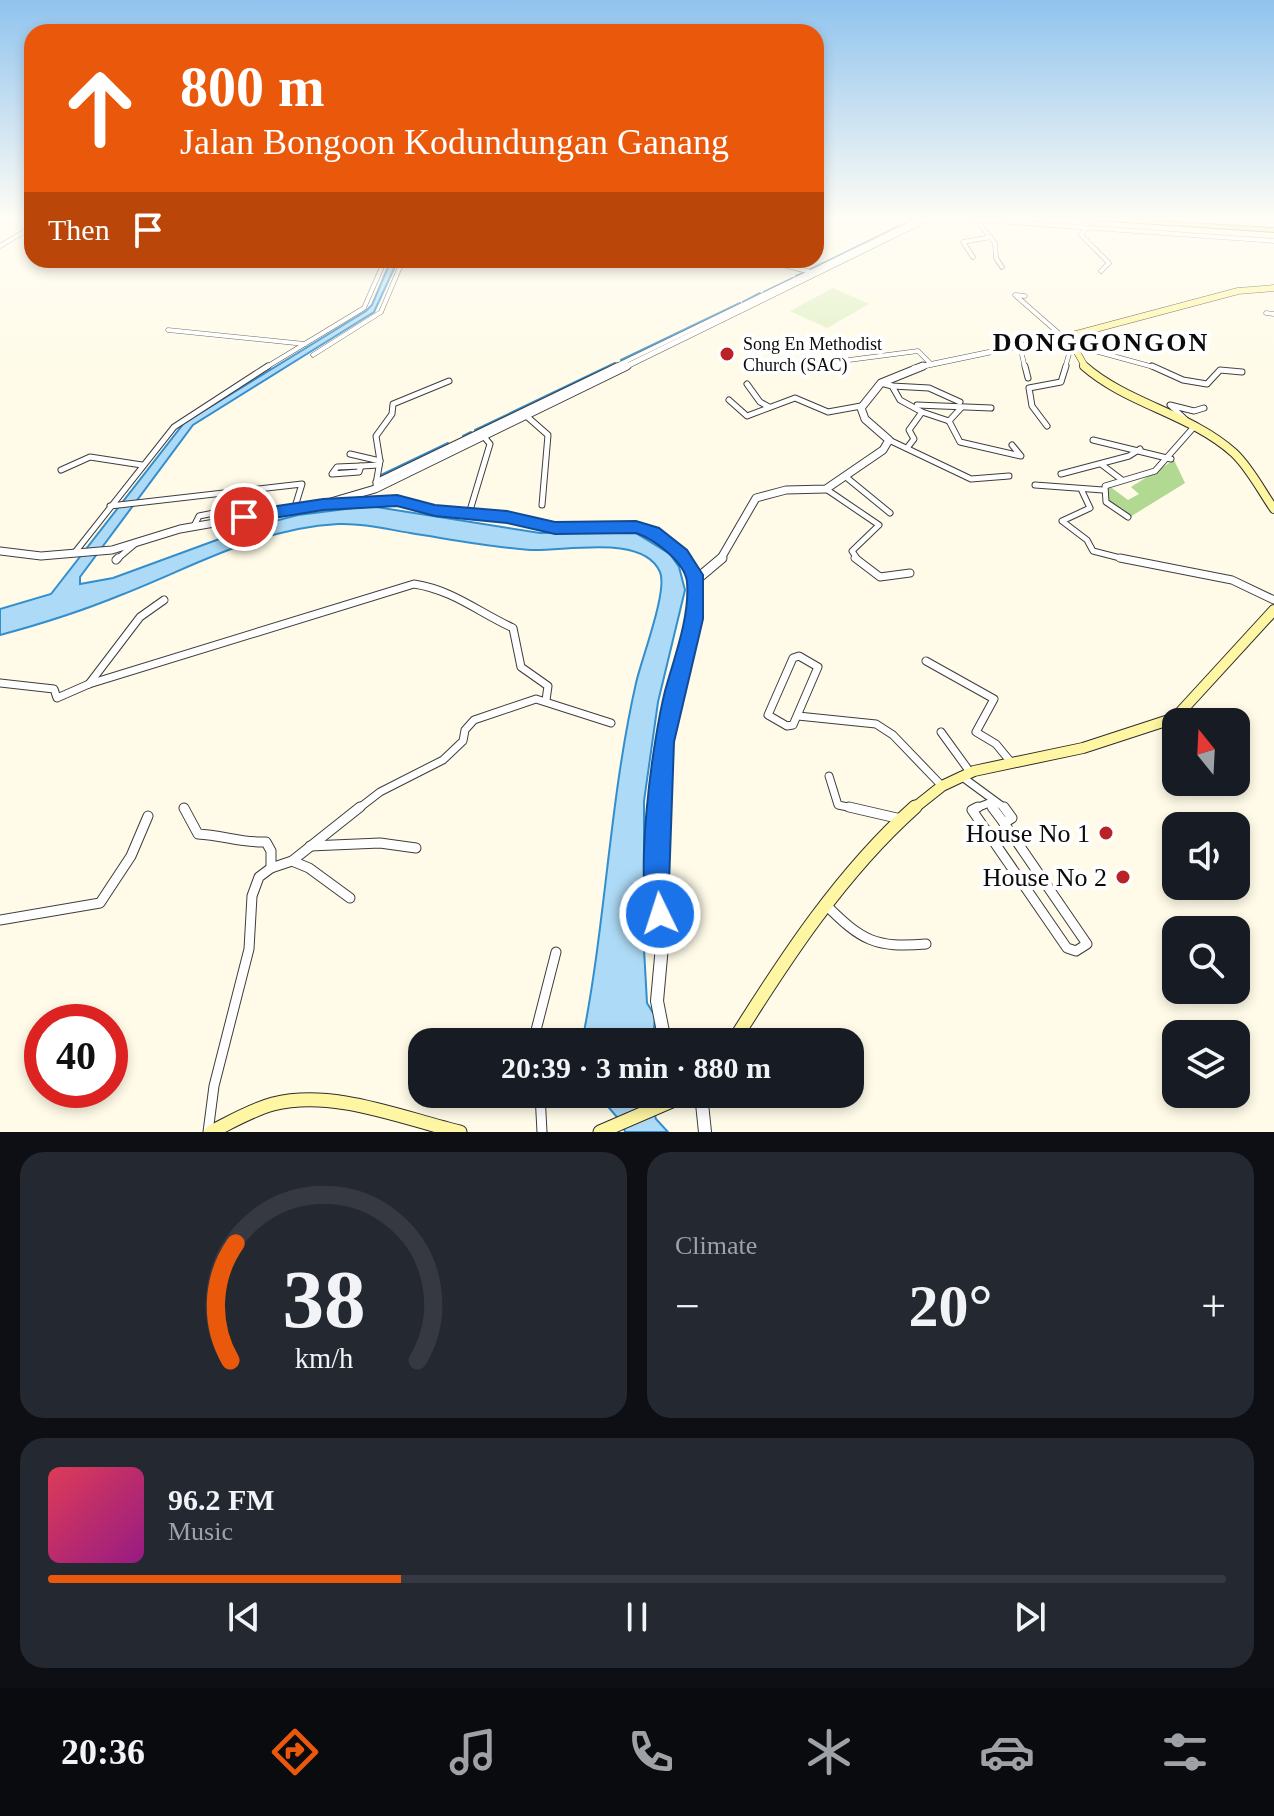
<!DOCTYPE html>
<meta charset="utf-8">
<style>
body{margin:0;font-family:"Times New Roman",serif;background:#242831;color:#f1f3f6;height:100vh;display:flex;flex-direction:column;font-size:30px;white-space:nowrap}
*{box-sizing:border-box;margin:0}
p{font-size:26px;color:#9ea1a6}
.icon{flex:none;width:44px;height:44px;fill:none;stroke:currentColor;stroke-width:2;stroke-linecap:round;stroke-linejoin:round}
.map{position:relative;height:1132px;overflow:hidden}
.drawer{display:flex;flex-direction:column;gap:20px;padding:20px;background:#0d0f14;flex:1}
.drawer>*{flex:none}
.banner{position:absolute;left:24px;top:24px;width:800px;height:244px;border-radius:24px;box-shadow:0 4px 12px #0003;background:#ea580c;color:#fff;overflow:hidden}
.needle{width:52px;rotate:342deg}
.tools{position:absolute;left:1162px;top:708px;display:grid;gap:16px}
.tools a{display:grid;place-items:center;width:88px;height:88px;border-radius:16px;background:#171b24;box-shadow:0 4px 12px #0003;font-size:40px}
.speed{position:absolute;left:24px;top:1004px;display:flex;gap:16px;font-size:40px;font-weight:700;text-align:center}
.speed>*{display:grid;place-content:center;width:104px;height:104px;border-radius:50%;background:#171b24;box-shadow:0 4px 12px #0003;line-height:1}
.speed .limit{border:12px solid #d22;background:#fff;color:#111}
.pin{position:absolute;display:grid;place-items:center;width:68px;height:68px;color:#fff;margin:-34px;border:4px solid #fff;border-radius:50%;box-shadow:0 2px 8px #0007}
.me{position:absolute;width:88px;margin:-44px;rotate:356deg;stroke-linejoin:round;filter:drop-shadow(0 0 6px #0008)}
.turn{display:flex;align-items:center;gap:28px;height:168px;padding:0 24px;font-size:36px}
.turn .icon{width:104px;height:104px;stroke-width:2.5}
.turn b{display:block;font-size:56px;line-height:68px}
.then{display:flex;align-items:center;height:76px;padding:0 24px;background:#0003;gap:16px;font-size:30px}
.big{font-size:60px;font-weight:600;line-height:1.1}
.drawer .widget{flex:1;display:flex;flex-direction:column;justify-content:center;gap:12px;min-width:0;padding:0 28px;border-radius:24px;background:#242831}
.drawer .dial{align-items:center;gap:0}
.dial svg{height:208px;overflow:visible;fill:none;stroke:#363941;stroke-width:7;stroke-linecap:round;text-anchor:middle}
.dial text{fill:#f1f3f6;stroke:none}
.song{display:flex;align-items:center;gap:24px}
.cover{width:96px;height:96px;border-radius:12px;background:linear-gradient(135deg,hsl(350 70% 55%),hsl(310 70% 35%))}
.played{height:8px;border-radius:4px;background:linear-gradient(90deg,#ea580c 30%,#363941 30%)}
.keys{display:flex;justify-content:space-around;direction:ltr}
.heat{display:flex;justify-content:space-between;align-items:center;font-size:44px;direction:ltr}
.drawer .tiles{flex:1;display:grid;gap:20px;grid-template-columns:1fr 1fr}
.widget:last-child{grid-column:span 2}
.trip{position:absolute;left:408px;top:1028px;width:456px;height:80px;border-radius:24px;background:#171b24;box-shadow:0 4px 12px #0003;font-weight:600;line-height:80px;text-align:center}
.menu{display:flex;height:128px;justify-content:space-around;align-items:center;background:#090b0e;color:#9ea1a6}
.menu .icon{width:56px;height:56px}
.menu .active{color:#ea580c}
.menu b{font-size:36px;color:#f1f3f6}
.map>svg:first-child{display:block}
.forest{fill:#b1d992}
.pitch{fill:#e0f0c4}
.water{fill:#addaf6;stroke:#338ece;stroke-width:2}
.lines{fill:none;stroke-linecap:round;stroke-linejoin:round}
.stream{stroke:#338ece;stroke-width:2}
.minor-far3-casing{stroke:#3e3e3e;stroke-width:5}
.minor-far2-casing{stroke:#3e3e3e;stroke-width:7}
.minor-far1-casing{stroke:#3e3e3e;stroke-width:9}
.minor-casing{stroke:#3e3e3e;stroke-width:11}
.tertiary-far3-casing{stroke:#3e3e3e;stroke-width:6}
.tertiary-far2-casing{stroke:#3e3e3e;stroke-width:9}
.tertiary-far1-casing{stroke:#3e3e3e;stroke-width:11}
.tertiary-casing{stroke:#3e3e3e;stroke-width:14}
.secondary-far3-casing{stroke:#2d2d2d;stroke-width:7}
.secondary-far2-casing{stroke:#2d2d2d;stroke-width:10}
.secondary-far1-casing{stroke:#2d2d2d;stroke-width:12}
.secondary-casing{stroke:#2d2d2d;stroke-width:15}
.primary-casing{stroke:#1c1c1c;stroke-width:2}
.minor-far3{stroke:#fff;stroke-width:4}
.minor-far2{stroke:#fff;stroke-width:5}
.minor-far1{stroke:#fff;stroke-width:7}
.minor{stroke:#fff;stroke-width:9}
.tertiary-far3{stroke:#fff;stroke-width:5}
.tertiary-far2{stroke:#fff;stroke-width:7}
.tertiary-far1{stroke:#fff;stroke-width:9}
.tertiary{stroke:#fff;stroke-width:12}
.secondary-far3{stroke:#fff6a3;stroke-width:6}
.secondary-far2{stroke:#fff6a3;stroke-width:8}
.secondary-far1{stroke:#fff6a3;stroke-width:10}
.secondary{stroke:#fff6a3;stroke-width:13}
.primary{fill:#fad65d;fill-rule:evenodd}
.route{fill:#1a73e8;stroke:#114b97;stroke-width:2}
.poi-dot{fill:#bb2228;stroke:#fff;stroke-width:3}
.labels{text-anchor:middle;dominant-baseline:central;stroke-width:8;stroke-linejoin:round;paint-order:stroke}
.far-poi-label{font-size:18px;fill:#0b0b0b;stroke:#fff;text-anchor:start}
.far-district-label{font-size:26px;font-weight:bold;letter-spacing:2px;fill:#0b0b0b;stroke:#fff}
.near-poi-label{font-size:26px;fill:#0b0b0b;stroke:#fff;text-anchor:end}
</style>
<div class="map">
<svg width="1274" height="1132" viewBox="0 0 1274 1132">
<rect width="100%" height="100%" fill="#fffbe8"/>
<polygon class="forest" points="1174,460 1185,483 1130,517 1113,507 1105,496 1108,485 1128,500 1139,494 1131,487"/>
<polygon class="pitch" points="833,288 869,304 827,328 790,311"/>
<g class="water">
<path d="M391,260H398L374,312L193,425L80,577V584L113,578L252,527L298,515L370,506L540,533L634,532L670,554L679,567L685,590L658,702L644,801V949L647,1003L655,1016L653,1042H582C606,923 609,802 636,683C641,660 668,591 660,572C643,533 564,552 530,550C490,547 449,539 410,533C386,529 362,523 338,524C259,528 193,567 121,595C82,611 41,624 0,635V609L51,594L184,423L366,311L372,305Z"/>
<polygon points="597,1094 649,1094 656,1119 668,1132 625,1132 623,1124"/>
</g>
<g class="lines">
<g class="stream">
<polyline points="809,270 916,218"/>
<polyline points="796,276 806,272"/>
<polyline points="764,292 793,278"/>
<polyline points="743,302 760,293"/>
<polyline points="621,360 740,303"/>
<polyline points="475,430 615,363"/>
<polyline points="463,436 471,432"/>
<polyline points="381,475 448,443"/>
</g>
<g class="minor-far3-casing">
<g id="minor-far3">
<polyline points="953,218 1274,241"/>
<polyline points="976,220 995,243 996,258 1002,267"/>
<polyline points="1086,228 1081,235 1109,263 1101,271"/>
<polyline points="0,246 32,227"/>
<polyline points="973,257 963,242 991,237"/>
<polyline points="782,260 783,265 811,272"/>
<polyline points="1025,296 1015,295 1063,337"/>
<polyline points="1266,313 1274,314"/>
<polyline points="168,330 305,344"/>
<polyline points="1073,345 1157,368"/>
<polyline points="1020,346 1025,368"/>
<polyline points="313,355 381,312 403,260"/>
<polyline points="826,363 918,351 930,363"/>
<polyline points="265,368 364,308 385,260"/>
<polyline points="612,368 922,218"/>
<polyline points="1065,368 1071,347"/>
</g>
</g>
<g class="minor-far2-casing">
<g id="minor-far2">
<polyline points="1025,366 1028,378"/>
<polyline points="1152,366 1183,380 1207,384 1220,370 1242,372"/>
<polyline points="881,383 892,386 900,400 922,412 909,430 914,439 907,448"/>
<polyline points="747,384 760,402 769,407"/>
<polyline points="892,386 929,388 960,402"/>
<polyline points="729,400 747,416 795,398 828,412 861,406"/>
<polyline points="917,405 991,408"/>
<polyline points="961,408 949,421 960,442 1021,456 1012,445"/>
<polyline points="922,412 949,421"/>
<polyline points="523,413 548,435 542,505"/>
<polyline points="1186,420 1170,405 1194,411 1204,408"/>
<polyline points="1047,426 1032,406 1029,388 1061,382 1066,366"/>
<polyline points="889,440 971,479 1009,476"/>
<polyline points="1093,440 1171,459"/>
<polyline points="350,454 380,461"/>
<polyline points="1101,464 1122,480"/>
<polygon points="361,466 359,472 332,474 337,467"/>
<polyline points="361,466 379,465"/>
<polyline points="61,470 90,457 142,465"/>
<polyline points="1061,474 1129,456 1140,449"/>
<polyline points="846,477 890,513"/>
<polyline points="376,482 617,366"/>
<polyline points="376,484 380,461 376,436 392,414 393,404 449,381"/>
<polyline points="1035,485 1103,490"/>
<polyline points="826,489 879,525 852,551 858,560"/>
<polyline points="1082,491 1090,508 1062,521 1087,540 1093,551 1128,560"/>
<polyline points="110,506 302,484 294,510"/>
<polyline points="471,507 490,444 481,433"/>
<polyline points="1128,517 1106,502 1105,486 1155,471 1193,428"/>
<polyline points="194,526 199,516 224,511"/>
<polyline points="76,551 174,427 268,366"/>
<polyline points="116,560 136,543"/>
</g>
</g>
<g class="minor-far1-casing">
<g id="minor-far1">
<polyline points="855,558 880,577 910,573"/>
<polyline points="1120,558 1232,580 1274,600"/>
<polyline points="116,560 118,558"/>
<polygon points="799,656 818,667 793,725 787,726 768,715 793,658"/>
<polyline points="926,661 994,699 976,732 996,744 1010,761"/>
<path d="M0,683L54,689L57,698L89,684L414,584C453,590 478,612 513,628L521,667L548,686L546,700"/>
<polyline points="89,684 140,617 164,600"/>
<polyline points="798,716 876,724 893,735 942,786"/>
<polyline points="941,732 970,772"/>
<polyline points="829,776 838,805 858,809"/>
<polyline points="961,776 1006,809"/>
<polyline points="358,809 380,792 443,760 463,741 465,730 474,720 536,699 611,723"/>
<polyline points="974,809 989,803 994,809"/>
</g>
</g>
<g class="minor-casing">
<g id="minor">
<polyline points="849,807 901,819"/>
<polyline points="978,807 972,810 1067,948 1076,951 1087,944 1004,823"/>
<polyline points="992,807 1004,823"/>
<polyline points="1004,807 1012,818 1004,823"/>
<path d="M184,808L198,834C222,835 242,843 266,842L271,851V868"/>
<polyline points="310,846 380,843 416,848"/>
<polyline points="292,861 309,868 350,898"/>
<path d="M826,905C862,941 875,948 926,944"/>
<polyline points="0,920 100,903 131,856 148,816"/>
<polyline points="533,1042 556,952"/>
<polyline points="540,1094 542,1132"/>
<polyline points="208,1132 214,1086 249,949 252,896 259,877 271,868 292,861 360,807"/>
</g>
</g>
<g class="tertiary-far3-casing">
<g id="tertiary-far3">
<polyline points="623,368 929,218"/>
<polyline points="914,368 1062,337"/>
</g>
</g>
<g class="tertiary-far2-casing">
<g id="tertiary-far2">
<polyline points="335,505 388,500 435,510 507,517 555,528 642,528 674,549 682,560"/>
<polyline points="0,551 41,556 112,550 180,529 324,504 375,489 627,366"/>
<polyline points="720,560 756,498 786,490 826,489 883,450 889,440 865,419 861,408 881,383 923,366"/>
</g>
</g>
<g class="tertiary-far1-casing">
<g id="tertiary-far1">
<polyline points="697,579 722,558"/>
<polyline points="659,809 667,715 693,619 697,579 681,558"/>
</g>
</g>
<g class="tertiary-casing">
<g id="tertiary">
<polyline points="659,807 657,884 662,946 657,1001 665,1042"/>
<polyline points="701,1094 705,1132"/>
</g>
</g>
<g class="secondary-far3-casing">
<g id="secondary-far3">
<polyline points="1065,337 1238,291 1274,288"/>
<polyline points="1070,340 1086,368"/>
</g>
</g>
<g class="secondary-far2-casing">
<path id="secondary-far2" d="M1084,366C1127,404 1191,414 1234,453C1250,468 1262,492 1274,509"/>
</g>
<g class="secondary-far1-casing">
<polyline id="secondary-far1" points="913,809 942,786 974,771 1083,748 1175,718 1274,610"/>
</g>
<g class="secondary-casing">
<g id="secondary">
<path d="M733,1042C785,959 841,873 915,807"/>
<path d="M211,1132C231,1122 251,1110 273,1104C334,1089 401,1118 460,1132"/>
<polyline points="600,1132 688,1094"/>
</g>
</g>
<g class="primary-casing">
<polygon id="primary" points="1063,218 1105,218 1274,228 1274,232"/>
</g>
<use href="#minor-far3" class="minor-far3"/>
<use href="#minor-far2" class="minor-far2"/>
<use href="#minor-far1" class="minor-far1"/>
<use href="#minor" class="minor"/>
<use href="#tertiary-far3" class="tertiary-far3"/>
<use href="#tertiary-far2" class="tertiary-far2"/>
<use href="#tertiary-far1" class="tertiary-far1"/>
<use href="#tertiary" class="tertiary"/>
<use href="#secondary-far3" class="secondary-far3"/>
<use href="#secondary-far2" class="secondary-far2"/>
<use href="#secondary-far1" class="secondary-far1"/>
<use href="#secondary" class="secondary"/>
<use href="#primary" class="primary"/>
</g>
<linearGradient id="sky" x2="0" y2="1"><stop stop-color="#90c3ee"/><stop offset="0.58" stop-color="#fffdf5"/><stop offset="1" stop-color="#fffdf5" stop-opacity="0"/></linearGradient>
<rect width="1274" height="377" fill="url(#sky)"/>
<path class="route" d="M397,495L435,505L507,511L555,522L636,521L659,528L687,550L703,575V619L674,742L669,884L673,914L669,923L660,927L651,923C633,879 653,739 665,691C674,658 690,617 687,582C685,562 654,539 636,533L555,534L507,523L435,516L397,506L323,510L244,523L236,517L244,511L323,499Z"/>
<g class="poi-dot">
<circle cx="727" cy="354" r="8"/>
<circle cx="1106" cy="833" r="8"/>
<circle cx="1123" cy="877" r="8"/>
</g>
<g class="labels">
<g class="far-poi-label">
<text x="743" y="344">Song En Methodist<tspan x="743" dy="21">Church (SAC)</tspan></text>
</g>
<g class="far-district-label">
<text x="1101" y="342">DONGGONGON</text>
</g>
<g class="near-poi-label">
<text x="1090" y="833">House No 1</text>
<text x="1107" y="877">House No 2</text>
</g>
</g>
</svg>
<div class="tools">
<a><svg class="needle" viewBox="-14 -14 28 28"><path d="M0-13l5 13h-10z" fill="#e53935"/><path d="M0 13l5-13h-10z" fill="#9ea1a6"/></svg></a>
<a><svg class="icon" aria-label="sound" viewBox="0 0 24 24"><path d="M4 9h4l5-4v14l-5-4H4zM17 9q2 3 0 6"/></svg></a>
<a><svg class="icon" aria-label="search" viewBox="0 0 24 24"><circle cx="10" cy="10" r="6"/><path d="M15 15l6 6"/></svg></a>
<a><svg class="icon" aria-label="layers" viewBox="0 0 24 24"><path d="M12 4l9 5-9 5-9-5zM3 14l9 5 9-5"/></svg></a>
</div>
<div class="speed"><div class="limit">40</div></div>
<div class="pin" style="left:244px;top:517px;background:#d93025"><svg class="icon" aria-label="arrive" viewBox="0 0 24 24"><path d="M6 21V4h12l-3 4 3 4H6"/></svg></div>
<svg class="me" style="left:660px;top:914px" viewBox="-20 -20 40 40"><circle r="17" fill="#1a73e8" stroke="#fff" stroke-width="3"/><path d="M0-11L8 9 0 5-8 9z" fill="#fff"/></svg>
<div class="trip">20:39 · 3 min · 880 m</div>
<div class="banner">
<div class="turn"><svg class="icon" aria-label="ahead" viewBox="0 0 24 24"><path d="M12 20V5M6 11l6-6 6 6"/></svg><div><b>800 m</b>Jalan Bongoon Kodundungan Ganang</div></div>
<div class="then">Then<svg class="icon" aria-label="arrive" viewBox="0 0 24 24"><path d="M6 21V4h12l-3 4 3 4H6"/></svg></div>
</div>
</div>
<section class="drawer">
<div class="tiles">
<div class="widget dial"><svg viewBox="0 0 100 80">
<path d="M14 69A42 42 0 1 1 86 69"/>
<path d="M14 69A42 42 0 0 1 16 24" stroke="#ea580c"/>
<text x="50" y="56" font-size="32" font-weight="700">38</text>
<text x="50" y="72" font-size="11">km/h</text>
</svg></div>
<div class="widget"><p>Climate</p>
<div class="heat"><a>−</a><b class="big">20°</b><a>+</a></div>
</div>
<div class="widget">
<div class="song"><i class="cover"></i><div><b>96.2 FM</b><p>Music</p></div></div>
<div class="played"></div>
<div class="keys"><svg class="icon" aria-label="previous" viewBox="0 0 24 24"><path d="M18 5L8 12l10 7zM5 5v14"/></svg><svg class="icon" aria-label="pause" viewBox="0 0 24 24"><path d="M8 5v14M16 5v14"/></svg><svg class="icon" aria-label="next" viewBox="0 0 24 24"><path d="M6 5l10 7-10 7zM19 5v14"/></svg></div>
</div>
</div>
</section>
<nav class="menu">
<b>20:36</b>
<svg class="icon active" aria-label="directions" viewBox="0 0 24 24"><path d="M12 3l9 9-9 9-9-9zM9 14v-3h6M13 9l2 2-2 2"/></svg>
<svg class="icon" aria-label="music" viewBox="0 0 24 24"><path d="M9 18V5l10-2v13"/><circle cx="6" cy="18" r="3"/><circle cx="16" cy="16" r="3"/></svg>
<svg class="icon" aria-label="phone" viewBox="0 0 24 24"><path d="M5 4h4l2 5-3 2q2 4 5 5l2-3 5 2v4C11 20 4 13 5 4z"/></svg>
<svg class="icon" aria-label="climate" viewBox="0 0 24 24"><path d="M12 3v18M4 7l16 10M4 17L20 7"/></svg>
<svg class="icon" aria-label="car" viewBox="0 0 24 24"><path d="M5 17H2v-5l4-1 3-4h7l3 4 3 1v5h-3M9 17h6M6 11h13"/><circle cx="7" cy="17" r="2"/><circle cx="17" cy="17" r="2"/></svg>
<svg class="icon" aria-label="filters" viewBox="0 0 24 24"><path d="M4 7h16M4 17h16"/><circle cx="9" cy="7" r="2"/><circle cx="15" cy="17" r="2"/></svg>
</nav>
